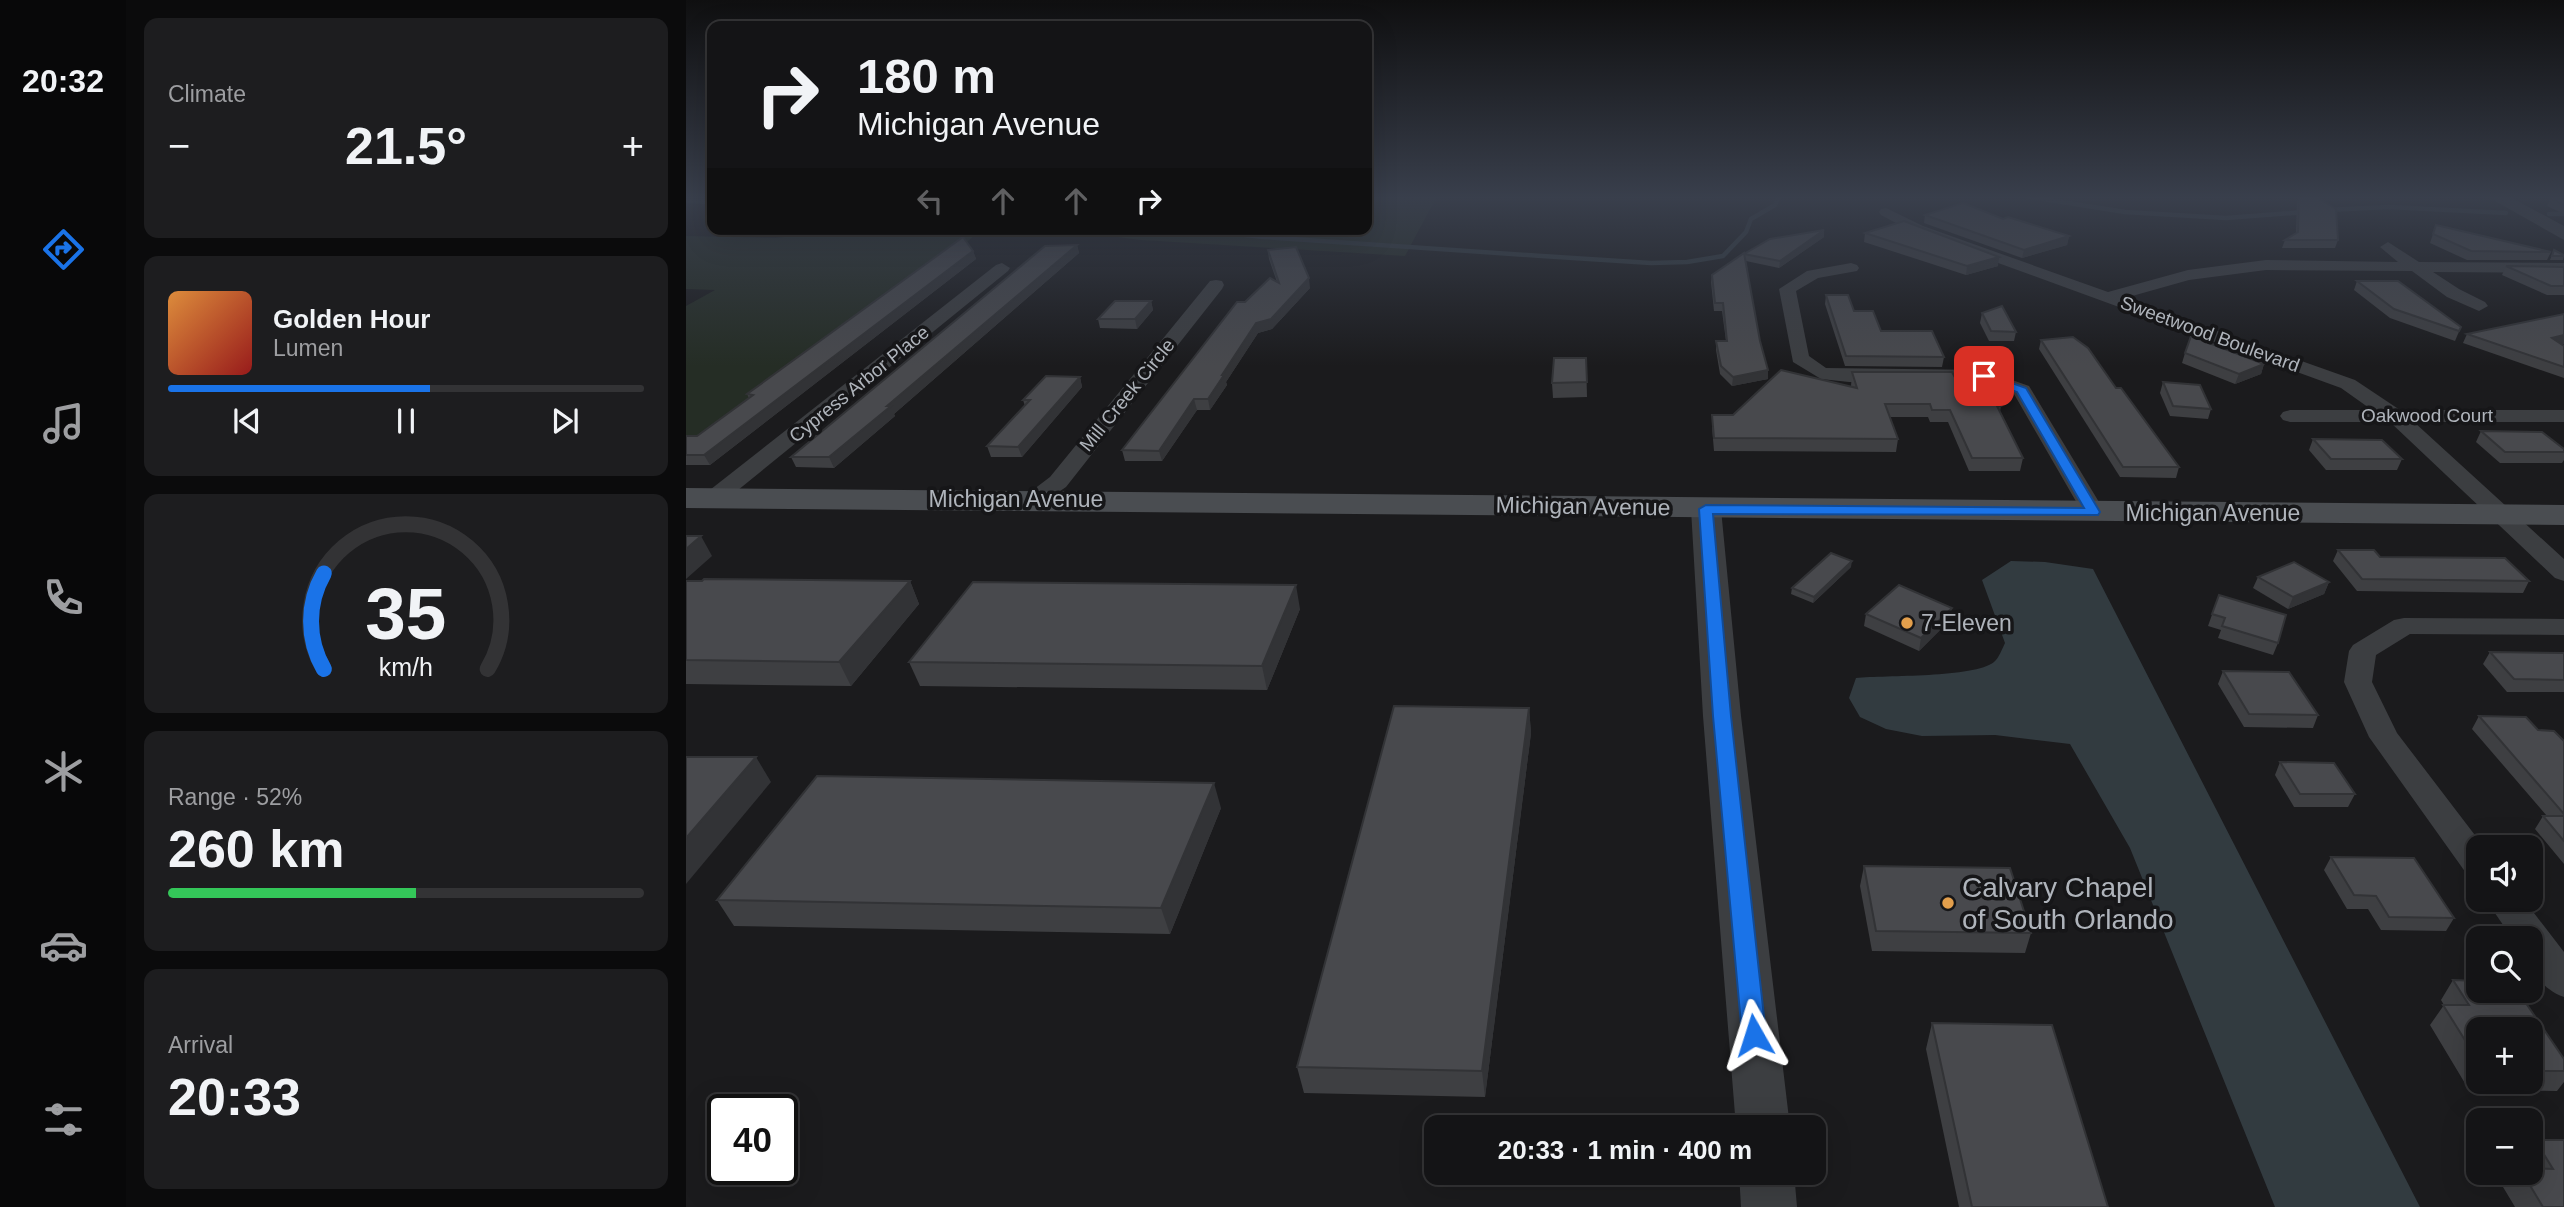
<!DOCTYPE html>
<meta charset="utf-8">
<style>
body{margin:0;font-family:Arial,sans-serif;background:#1d1d1f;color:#f1f3f6;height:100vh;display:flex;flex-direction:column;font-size:26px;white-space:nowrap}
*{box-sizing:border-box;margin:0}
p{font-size:23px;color:#9d9ea1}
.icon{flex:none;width:38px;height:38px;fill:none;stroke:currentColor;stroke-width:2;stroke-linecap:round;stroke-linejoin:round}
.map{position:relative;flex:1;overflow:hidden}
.side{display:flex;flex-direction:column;gap:18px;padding:18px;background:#0b0b0c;width:560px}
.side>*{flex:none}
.banner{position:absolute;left:21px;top:21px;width:665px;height:214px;border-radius:14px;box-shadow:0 7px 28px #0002,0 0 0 2px #333335;background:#141416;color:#f1f3f6;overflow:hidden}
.controls{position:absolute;left:1780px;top:835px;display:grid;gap:14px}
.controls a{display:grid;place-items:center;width:77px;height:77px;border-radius:14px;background:#141416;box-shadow:0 7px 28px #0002,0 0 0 2px #333335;font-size:35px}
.speed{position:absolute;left:21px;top:1094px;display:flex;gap:14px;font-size:35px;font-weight:700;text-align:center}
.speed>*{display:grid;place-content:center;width:91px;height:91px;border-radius:50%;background:#141416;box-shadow:0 7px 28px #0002,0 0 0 2px #333335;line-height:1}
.speed .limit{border:4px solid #111;border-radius:10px;background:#fff;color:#111}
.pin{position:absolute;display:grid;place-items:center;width:60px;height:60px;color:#fff;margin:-30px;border-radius:14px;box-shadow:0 4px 10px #0006}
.me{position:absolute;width:77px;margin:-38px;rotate:354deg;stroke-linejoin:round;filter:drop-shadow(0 0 5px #0008)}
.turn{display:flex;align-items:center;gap:24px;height:147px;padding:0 35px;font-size:32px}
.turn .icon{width:91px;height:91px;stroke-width:2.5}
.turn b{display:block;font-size:49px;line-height:60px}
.lanes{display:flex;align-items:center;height:66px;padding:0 35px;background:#0003;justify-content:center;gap:35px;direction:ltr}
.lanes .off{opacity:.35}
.big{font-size:52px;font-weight:600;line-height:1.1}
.side .card{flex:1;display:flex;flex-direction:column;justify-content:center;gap:10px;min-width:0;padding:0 24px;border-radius:14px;background:#1d1d1f}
.side .dial{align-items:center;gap:0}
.dial svg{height:182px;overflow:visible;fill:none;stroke:#333335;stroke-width:7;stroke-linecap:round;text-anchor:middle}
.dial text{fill:#f1f3f6;stroke:none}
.song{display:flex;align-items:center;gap:21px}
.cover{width:84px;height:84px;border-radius:10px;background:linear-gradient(135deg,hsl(30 70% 55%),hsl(0 70% 35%))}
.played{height:7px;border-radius:4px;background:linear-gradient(90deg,#1a73e8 55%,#333335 55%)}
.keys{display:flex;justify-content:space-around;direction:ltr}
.heat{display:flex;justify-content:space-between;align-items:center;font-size:38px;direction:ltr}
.charge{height:10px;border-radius:5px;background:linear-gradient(90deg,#34c759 52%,#333335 0)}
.trip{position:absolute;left:738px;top:1115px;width:402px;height:70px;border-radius:14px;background:#141416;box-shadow:0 7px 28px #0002,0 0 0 2px #333335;font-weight:600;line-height:70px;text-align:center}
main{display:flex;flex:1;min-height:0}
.dock{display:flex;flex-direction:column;width:126px;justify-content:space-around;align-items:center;background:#080809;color:#9d9ea1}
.dock .icon{width:49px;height:49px}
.dock .current{color:#1a73e8}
.dock b{font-size:32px;color:#f1f3f6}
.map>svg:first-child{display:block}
.green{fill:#252d25}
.water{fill:#323b40}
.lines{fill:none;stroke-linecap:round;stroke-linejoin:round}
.stream{stroke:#323b40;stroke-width:4.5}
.minor{fill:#3c3e41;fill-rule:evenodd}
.tertiary{fill:#3c3e41;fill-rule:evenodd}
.secondary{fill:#4a4d51;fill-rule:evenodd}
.wall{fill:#3e3f42;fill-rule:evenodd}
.shaded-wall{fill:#323336}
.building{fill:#48494d;stroke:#323336;stroke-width:2}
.route{fill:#1a73e8;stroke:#114b97;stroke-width:2}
.poi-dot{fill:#e39f4c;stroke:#161618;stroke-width:2.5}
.labels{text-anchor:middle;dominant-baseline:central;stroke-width:7;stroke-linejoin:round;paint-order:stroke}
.far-street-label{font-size:19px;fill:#afb4bb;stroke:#161618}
.street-label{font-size:23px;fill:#afb4bb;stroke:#161618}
.poi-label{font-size:23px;fill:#afb4bb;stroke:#161618;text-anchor:start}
.near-poi-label{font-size:28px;fill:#afb4bb;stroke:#161618;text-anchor:start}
</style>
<main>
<nav class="dock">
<b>20:32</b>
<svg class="icon current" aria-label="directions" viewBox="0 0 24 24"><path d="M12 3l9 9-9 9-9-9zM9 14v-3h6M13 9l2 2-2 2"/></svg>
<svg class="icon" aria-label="music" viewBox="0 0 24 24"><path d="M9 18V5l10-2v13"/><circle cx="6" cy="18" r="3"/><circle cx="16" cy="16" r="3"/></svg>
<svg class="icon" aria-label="phone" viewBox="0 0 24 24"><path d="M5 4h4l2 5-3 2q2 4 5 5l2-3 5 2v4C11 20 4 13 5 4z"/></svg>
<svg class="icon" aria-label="climate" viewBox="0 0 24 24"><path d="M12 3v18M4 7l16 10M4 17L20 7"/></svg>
<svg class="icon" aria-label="car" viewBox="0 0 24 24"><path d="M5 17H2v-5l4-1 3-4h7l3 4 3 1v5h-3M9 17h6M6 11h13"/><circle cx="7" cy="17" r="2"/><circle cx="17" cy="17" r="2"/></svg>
<svg class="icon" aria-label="filters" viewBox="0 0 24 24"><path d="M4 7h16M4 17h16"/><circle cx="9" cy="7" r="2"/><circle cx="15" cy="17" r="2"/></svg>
</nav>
<section class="side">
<div class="card"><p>Climate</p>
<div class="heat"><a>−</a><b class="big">21.5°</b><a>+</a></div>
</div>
<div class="card">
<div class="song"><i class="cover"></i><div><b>Golden Hour</b><p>Lumen</p></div></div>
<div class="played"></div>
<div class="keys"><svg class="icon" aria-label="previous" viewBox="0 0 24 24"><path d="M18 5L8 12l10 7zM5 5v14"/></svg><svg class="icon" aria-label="pause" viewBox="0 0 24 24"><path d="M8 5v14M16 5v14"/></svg><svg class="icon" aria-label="next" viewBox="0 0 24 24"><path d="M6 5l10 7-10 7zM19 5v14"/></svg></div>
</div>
<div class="card dial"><svg viewBox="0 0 100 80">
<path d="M14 69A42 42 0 1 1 86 69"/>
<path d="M14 69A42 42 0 0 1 14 27" stroke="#1a73e8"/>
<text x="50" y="56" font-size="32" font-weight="700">35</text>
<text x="50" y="72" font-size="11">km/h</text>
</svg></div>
<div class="card"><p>Range · 52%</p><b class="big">260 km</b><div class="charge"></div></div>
<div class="card"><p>Arrival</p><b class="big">20:33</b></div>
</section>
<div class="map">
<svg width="1878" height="1207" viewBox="0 0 1878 1207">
<rect width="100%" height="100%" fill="#1b1b1d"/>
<g class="green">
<polygon points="681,197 750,198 719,256 455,240 367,229 681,229"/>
<polygon points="150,229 296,229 177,331 0,459 0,306 29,290 0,289 0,236 89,238 144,232"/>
</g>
<path class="water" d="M1325,561L1359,562L1407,569L1734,1207H1589L1444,848L1384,744L1309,735L1236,736L1200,729L1174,717L1163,698L1170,678C1200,675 1288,678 1308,662C1313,658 1316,649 1319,643L1296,580Z"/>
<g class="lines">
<g class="stream">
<polyline points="1344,197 1439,212 1540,218 1620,212"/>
<polyline points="0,201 26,202"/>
<polyline points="1640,210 1703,207 1820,213"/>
<polyline points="1863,214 1878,214"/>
<polyline points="509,229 577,237 856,256 965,263 1001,262 1037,256 1060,232 1065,219 1089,205 1093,197"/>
</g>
<g class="minor">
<polygon points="1200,208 1237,226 1422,292 1502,270 1580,260 1712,262 1694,247 1702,242 1733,262 1878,263 1878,273 1747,272 1773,289 1799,302 1802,306 1793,311 1761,297 1726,271 1580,270 1503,280 1439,298 1669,380 1714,410 1878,410 1878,422 1728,422 1878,559 1878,581 1869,578 1704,422 1604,422 1597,420 1594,416 1597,412 1604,410 1686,410 1655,388 1227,232 1195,215 1193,212 1195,209"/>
<polygon points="316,263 324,268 322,271 36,503 20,503 16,498 20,493 310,265"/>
<polygon points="1165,263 1171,265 1173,268 1171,271 1132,278 1110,291 1123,356 1140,368 1298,370 1343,386 1419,512 1415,517 1399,517 1328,394 1296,382 1163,382 1135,379 1107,362 1093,289 1121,271"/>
<polygon points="530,280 536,281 538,285 536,289 380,487 355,504 339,504 335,499 364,477 524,281"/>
<polygon points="1718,618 1878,619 1878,635 1724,634 1690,655 1686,682 1711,733 1798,847 1792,847 1792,877 1780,873 1683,737 1658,682 1663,651 1667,645 1708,620"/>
<path d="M1800,900H1838L1878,952V997C1850,987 1844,965 1844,938H1826Z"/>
</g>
<g class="tertiary">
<polygon points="1802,197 1824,197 1878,226 1878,240"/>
<polygon points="1020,500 1030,503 1035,509 1055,716 1104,1127 1050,1127 1017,716 1005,509 1010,503"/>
<polygon points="1053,1172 1108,1172 1111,1207 1055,1207"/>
</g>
<polygon class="secondary" points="0,488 1878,505 1878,525 0,508"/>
</g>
<g class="wall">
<polygon points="1613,197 1626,197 1652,240 1649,248 1596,248 1599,240 1610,233 1611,202"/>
<polygon points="1865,198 1878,200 1878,214 1861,206"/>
<polygon points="1239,215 1317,219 1383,236 1381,245 1336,258 1238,223"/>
<polygon points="1750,225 1865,252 1861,260 1781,260 1744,243"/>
<polygon points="1138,230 1138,237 1093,268 1060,261 1074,341 1082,370 1082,379 1046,386 1034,374 1030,350 1030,341 1040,341 1036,311 1028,311 1025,282 1026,275 1058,254"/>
<polygon points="1179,233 1312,266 1280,275 1178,242"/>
<polygon points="391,245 393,253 208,414 209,416 148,468 110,467 105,457"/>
<polygon points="582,250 624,288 586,329 572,333 540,382 541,385 524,410 511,410 476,461 439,461 436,450 559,302 591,282 583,259"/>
<polygon points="1868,250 1878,255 1877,260 1864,260"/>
<polygon points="287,251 290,259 24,465 0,465 0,436 11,436 63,398 61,394"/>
<polygon points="1820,266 1878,267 1878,295 1861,295 1816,275"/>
<polygon points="1671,281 1775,327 1769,341 1704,318 1668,290"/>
<polygon points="1140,295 1168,311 1195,331 1258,357 1256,367 1159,366 1139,304"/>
<polygon points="465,301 467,310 451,329 414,328 412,319"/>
<polygon points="1296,313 1330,332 1328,341 1303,341 1294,323"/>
<polygon points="1781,334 1878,344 1876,344 1878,346 1878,378 1777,343"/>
<polygon points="1355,340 1430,388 1493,467 1490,478 1434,477 1353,349"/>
<polygon points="1499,353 1578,364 1575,374 1549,384 1496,363"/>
<polygon points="900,358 901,397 867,398 866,383"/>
<polygon points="1166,372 1272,383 1315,406 1314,412 1337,458 1334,471 1283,471 1262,422 1244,422 1242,417 1204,417 1212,439 1210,452 1028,451 1026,427 1026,415 1047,415 1165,386"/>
<polygon points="394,377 396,387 336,457 305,457 301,446 339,406 337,400"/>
<polygon points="1477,382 1525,409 1522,419 1484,416 1474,393"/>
<polygon points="1795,431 1878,449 1878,460 1876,463 1814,463 1790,442"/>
<polygon points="1627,439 1716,459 1711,470 1640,470 1623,450"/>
<polygon points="1652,550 1694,557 1843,581 1837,593 1671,591 1647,561"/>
<polygon points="1165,567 1127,603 1105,594 1106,588"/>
<polygon points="1572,577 1643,582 1638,594 1602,609 1567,588"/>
<polygon points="0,581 224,581 233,604 165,686 0,684"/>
<polygon points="1533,595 1592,643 1587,655 1532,638 1535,630 1522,626"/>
<polygon points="614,609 581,690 234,686 223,662"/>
<polygon points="1180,614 1264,620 1233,651 1178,626"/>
<polygon points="1804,652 1878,653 1878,692 1821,692 1797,664"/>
<polygon points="1537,671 1632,715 1627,728 1558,727 1532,684"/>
<polygon points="843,708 845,733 799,1097 618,1093 611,1067"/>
<polygon points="1793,716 1852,730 1878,741 1878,864 1849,829 1857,816 1861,816 1786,729"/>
<polygon points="1594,762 1669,794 1662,807 1608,807 1589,775"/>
<polygon points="535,808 484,934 48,926 31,900"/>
<polygon points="1645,857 1768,918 1760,931 1695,930 1682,909 1661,909 1638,870"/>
<polygon points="1178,866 1345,933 1339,953 1186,951 1174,886"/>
<path d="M1767,980L1792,981V990H1831L1878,1059V1082L1871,1091L1783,1090L1744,1025L1758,1005L1755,1000ZM1792,1029H1844V1082H1792Z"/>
<polygon points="1246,1023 1422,1207 1273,1207 1240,1049"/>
<polygon points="1849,1140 1878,1140 1878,1207 1829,1207 1817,1187 1830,1172 1844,1172 1844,1145"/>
</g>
<g class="shaded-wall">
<polygon points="1138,230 1138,237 1093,268 1094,261"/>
<polygon points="1383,236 1381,245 1336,258 1338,250"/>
<polygon points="391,245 393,253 208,414 209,416 148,468 143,457 201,406"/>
<polygon points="287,251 290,259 24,465 18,455"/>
<polygon points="1313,257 1312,266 1280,275 1281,266"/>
<polygon points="623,278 624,288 586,329 572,333 540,382 541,385 524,410 522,399 536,375 570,323"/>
<polygon points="465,301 467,310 451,329 449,319"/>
<polygon points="1878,335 1878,344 1861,348 1866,338"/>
<polygon points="1578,364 1575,374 1549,384 1553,374"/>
<polygon points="1082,370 1082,379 1046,386 1047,377"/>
<polygon points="394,377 396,387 336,457 332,447"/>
<polygon points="508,399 511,410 476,461 473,451"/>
<polygon points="15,536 26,556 0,579 0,549"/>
<polygon points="1166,561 1165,567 1127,603 1128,597"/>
<polygon points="224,581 233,604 165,686 153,662"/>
<polygon points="1643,582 1638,594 1602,609 1607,597"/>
<polygon points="610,585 614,609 581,690 576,666"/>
<polygon points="1266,608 1264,620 1233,651 1235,638"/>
<polygon points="843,708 845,733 799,1097 796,1071"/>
<polygon points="70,757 85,782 0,884 0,838"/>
<polygon points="528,783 535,808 484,934 475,908"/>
</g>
<g class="building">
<polygon points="1613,197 1626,197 1632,198 1650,209 1652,240 1599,240 1612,232"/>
<polygon points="1865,198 1878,200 1878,205"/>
<polygon points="1277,203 1317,219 1322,217 1383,236 1338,250 1239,215"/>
<polygon points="1218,221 1313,257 1281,266 1179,233"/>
<polygon points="1750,225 1865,252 1785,251 1747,234"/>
<polygon points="1138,230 1094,261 1058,254 1084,239"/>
<polygon points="277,237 287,251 18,455 0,455 0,436 11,436 67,395 61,394"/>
<polygon points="391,245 201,406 205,406 143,457 105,457 359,246"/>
<polygon points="610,247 623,278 585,319 570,323 536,375 538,375 522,399 508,399 473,451 436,450 551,302 559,302 584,278 593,283 582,250"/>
<polygon points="1868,250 1878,255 1878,256 1866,256"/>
<polygon points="1058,253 1074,341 1082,370 1047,377 1035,366 1030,341 1041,341 1037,303 1029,303 1026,275"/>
<polygon points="1820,266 1878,267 1878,286 1865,286"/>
<polygon points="1671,281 1712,281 1775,327 1773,331 1708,309"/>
<polygon points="1140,295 1162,295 1168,311 1187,311 1195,331 1246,331 1258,357 1160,356"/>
<polygon points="429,301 465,301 449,319 412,319"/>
<polygon points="1316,306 1330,332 1305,331 1296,313"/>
<polygon points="1878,314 1878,335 1866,338 1878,346 1878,367 1781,334"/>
<polygon points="1505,336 1578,364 1553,374 1499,353"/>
<polygon points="1387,337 1402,348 1430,388 1435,388 1493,467 1437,467 1355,340"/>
<polygon points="868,358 900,358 901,382 866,383"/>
<polygon points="1095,370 1171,388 1166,372 1266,372 1272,383 1303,384 1315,406 1311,406 1337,458 1286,458 1264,410 1246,410 1244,404 1199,404 1212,439 1028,438 1026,415 1047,415"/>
<polygon points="360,376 394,377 332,447 301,446 344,400 337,400"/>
<polygon points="1477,382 1514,385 1525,409 1487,406"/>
<polygon points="1795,431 1856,432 1878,449 1878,452 1819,452"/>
<polygon points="1627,439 1696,440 1716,459 1645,459"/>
<polygon points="0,536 15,536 0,549"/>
<polygon points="1652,550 1688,550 1694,557 1819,558 1843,581 1676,579"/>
<polygon points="1145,553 1166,561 1128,597 1106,588"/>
<polygon points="1608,562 1643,582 1607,597 1572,577"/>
<polygon points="18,579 224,581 153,662 0,660 0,581 16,581"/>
<polygon points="287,582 610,585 576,666 223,662"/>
<polygon points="1213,585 1266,608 1235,638 1180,614"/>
<polygon points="1533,595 1600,615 1592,643 1536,626 1539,618 1526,614"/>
<polygon points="1804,652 1878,653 1878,680 1828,679"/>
<polygon points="1537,671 1603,672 1632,715 1563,714"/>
<polygon points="708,706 843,708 796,1071 611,1067"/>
<polygon points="1793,716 1840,717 1852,730 1868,731 1878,741 1878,814"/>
<polygon points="0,757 70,757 0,838"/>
<polygon points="1594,762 1648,763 1669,794 1614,794"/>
<polygon points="131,776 528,783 475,908 31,900"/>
<polygon points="1857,816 1878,816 1878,841"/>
<polygon points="1645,857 1728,858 1768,918 1703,917 1690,896 1668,895"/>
<polygon points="1178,866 1324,868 1345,933 1190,931"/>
<polygon points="1767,980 1792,981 1792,990 1831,990 1878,1059 1878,1071 1844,1071 1844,1029 1792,1029 1792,1061 1757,1005 1783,1005"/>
<polygon points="1246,1023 1366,1025 1422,1207 1286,1207"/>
<polygon points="1849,1140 1878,1140 1878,1207 1857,1207 1836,1172 1844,1172 1844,1168 1867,1169"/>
</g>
<linearGradient id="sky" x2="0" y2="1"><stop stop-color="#0f0f10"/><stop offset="0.54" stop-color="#393f4c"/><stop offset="1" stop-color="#393f4c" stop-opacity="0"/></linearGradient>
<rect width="1878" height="366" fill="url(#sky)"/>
<polygon class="route" points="1298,373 1340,388 1414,512 1412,515 1027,514 1045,716 1080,1035 1077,1042 1068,1045 1060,1042 1056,1035 1027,716 1013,509 1020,505 1398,508 1331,392 1294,379 1294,374"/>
<g class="poi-dot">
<circle cx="1221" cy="623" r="7"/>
<circle cx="1262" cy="903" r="7"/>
</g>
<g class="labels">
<g class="far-street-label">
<text transform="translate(1524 334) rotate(20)">Sweetwood Boulevard</text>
<text transform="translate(173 384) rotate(-39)">Cypress Arbor Place</text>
<text transform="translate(441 395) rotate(-51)">Mill Creek Circle</text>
<text x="1741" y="415">Oakwood Court</text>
</g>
<g class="street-label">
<text x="330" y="499">Michigan Avenue</text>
<text transform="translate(897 506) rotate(1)">Michigan Avenue</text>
<text x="1527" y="513">Michigan Avenue</text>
</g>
<g class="poi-label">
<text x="1235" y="623">7-Eleven</text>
</g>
<g class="near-poi-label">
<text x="1276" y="887">Calvary Chapel<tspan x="1276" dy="32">of South Orlando</tspan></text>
</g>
</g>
</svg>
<div class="controls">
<a><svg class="icon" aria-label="sound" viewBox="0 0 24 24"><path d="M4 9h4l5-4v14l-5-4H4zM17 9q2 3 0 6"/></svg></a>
<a><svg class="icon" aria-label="search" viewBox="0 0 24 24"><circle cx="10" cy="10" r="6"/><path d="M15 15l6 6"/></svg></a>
<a>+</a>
<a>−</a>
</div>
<div class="speed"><div class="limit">40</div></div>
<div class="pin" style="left:1298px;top:376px;background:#d93025"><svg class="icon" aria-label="arrive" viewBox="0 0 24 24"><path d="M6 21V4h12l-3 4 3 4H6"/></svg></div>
<svg class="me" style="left:1068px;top:1035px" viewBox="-20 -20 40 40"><path d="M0-17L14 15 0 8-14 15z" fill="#1a73e8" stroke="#fff" stroke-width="4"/></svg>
<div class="trip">20:33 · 1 min · 400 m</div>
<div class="banner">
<div class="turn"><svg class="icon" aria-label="right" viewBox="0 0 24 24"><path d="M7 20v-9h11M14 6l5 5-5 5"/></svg><div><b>180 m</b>Michigan Avenue</div></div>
<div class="lanes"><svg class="icon off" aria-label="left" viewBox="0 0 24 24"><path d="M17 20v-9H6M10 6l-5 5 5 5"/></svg><svg class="icon off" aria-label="ahead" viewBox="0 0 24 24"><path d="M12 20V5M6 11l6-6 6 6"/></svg><svg class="icon off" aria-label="ahead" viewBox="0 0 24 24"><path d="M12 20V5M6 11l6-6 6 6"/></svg><svg class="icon" aria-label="right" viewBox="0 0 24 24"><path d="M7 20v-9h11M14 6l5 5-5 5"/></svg></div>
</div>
</div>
</main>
